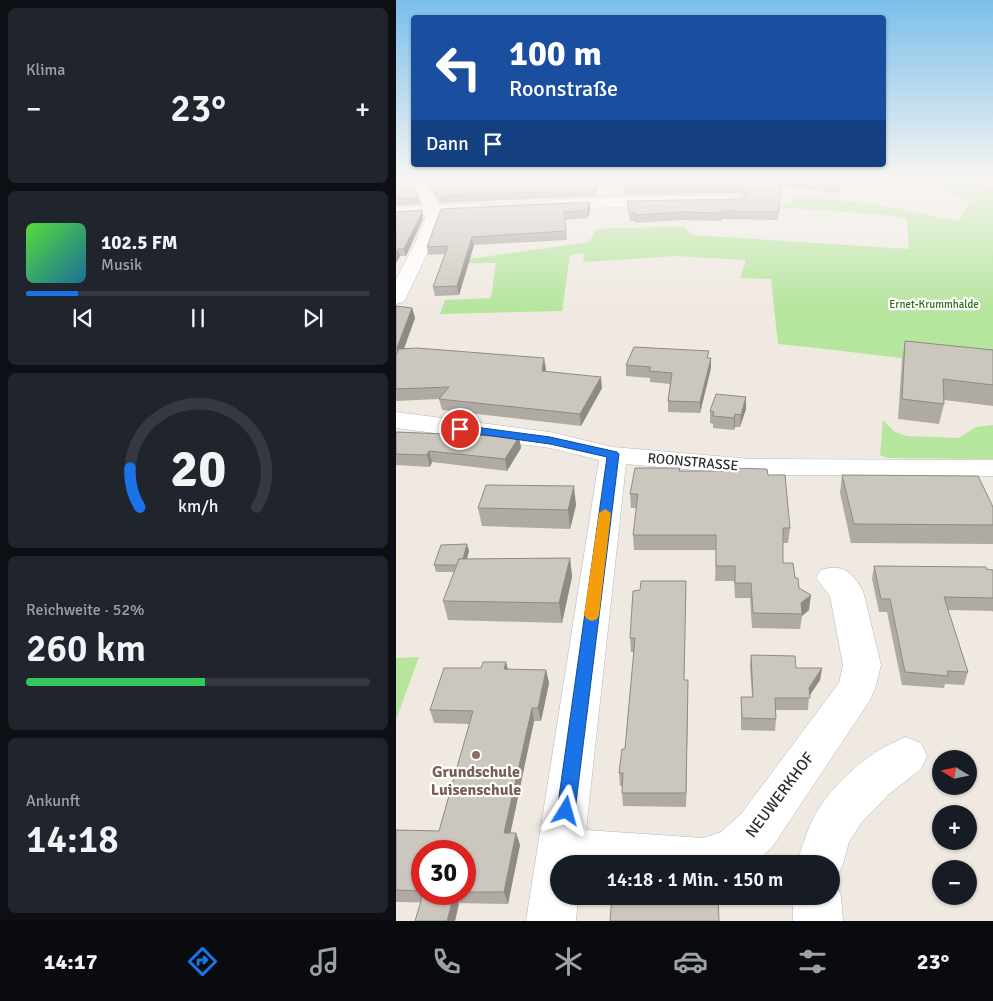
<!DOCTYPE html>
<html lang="de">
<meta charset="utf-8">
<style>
body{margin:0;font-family:Signika,sans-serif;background:#20242c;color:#f1f3f6;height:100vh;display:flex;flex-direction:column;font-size:19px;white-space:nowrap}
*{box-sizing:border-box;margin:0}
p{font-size:16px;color:#9ea1a6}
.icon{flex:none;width:28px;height:28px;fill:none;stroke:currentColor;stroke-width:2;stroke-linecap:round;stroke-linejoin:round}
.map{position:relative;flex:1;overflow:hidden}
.details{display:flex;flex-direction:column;gap:8px;padding:8px;background:#0d0f14;width:396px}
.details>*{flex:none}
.banner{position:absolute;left:15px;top:15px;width:475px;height:152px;border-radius:5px;box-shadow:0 1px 4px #0004;background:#1a4fa0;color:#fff;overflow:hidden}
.needle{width:32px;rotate:280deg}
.buttons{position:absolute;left:536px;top:750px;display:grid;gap:10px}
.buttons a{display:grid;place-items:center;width:45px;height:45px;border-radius:50%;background:#171b24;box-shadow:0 1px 4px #0004;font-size:25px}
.speed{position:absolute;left:15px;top:840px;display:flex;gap:10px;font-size:25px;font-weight:700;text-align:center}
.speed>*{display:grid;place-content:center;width:65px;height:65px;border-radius:50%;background:#171b24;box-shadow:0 1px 4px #0004;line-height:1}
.speed .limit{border:8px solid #d22;background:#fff;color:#111}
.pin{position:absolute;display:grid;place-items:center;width:42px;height:42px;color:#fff;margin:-21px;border:2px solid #fff;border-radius:50%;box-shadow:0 1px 5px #0007}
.me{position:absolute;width:55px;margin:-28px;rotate:8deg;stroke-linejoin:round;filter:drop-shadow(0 0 4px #0008)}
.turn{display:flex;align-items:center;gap:18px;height:105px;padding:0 15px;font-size:22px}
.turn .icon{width:65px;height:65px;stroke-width:2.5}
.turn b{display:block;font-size:35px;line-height:42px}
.then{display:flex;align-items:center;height:48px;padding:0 15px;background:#0003;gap:10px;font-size:19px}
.big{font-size:38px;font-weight:600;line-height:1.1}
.details .card{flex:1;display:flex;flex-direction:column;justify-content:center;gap:8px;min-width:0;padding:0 18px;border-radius:8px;background:#20242c}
.details .dial{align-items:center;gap:0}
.dial svg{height:130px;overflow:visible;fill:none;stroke:#363941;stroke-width:7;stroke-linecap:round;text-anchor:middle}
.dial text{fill:#f1f3f6;stroke:none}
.song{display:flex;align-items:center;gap:15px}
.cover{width:60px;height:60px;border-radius:8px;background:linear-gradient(135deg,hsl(110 70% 55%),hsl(200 70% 35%))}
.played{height:5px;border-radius:2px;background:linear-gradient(90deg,#1a73e8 15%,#363941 15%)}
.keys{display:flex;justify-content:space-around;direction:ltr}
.heat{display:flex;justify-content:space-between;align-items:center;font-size:28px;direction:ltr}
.charge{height:8px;border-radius:4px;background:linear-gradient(90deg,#34c759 52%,#363941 0)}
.trip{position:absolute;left:154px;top:855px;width:290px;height:50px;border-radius:25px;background:#171b24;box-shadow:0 1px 4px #0004;font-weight:600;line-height:50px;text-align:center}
.dock{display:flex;height:80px;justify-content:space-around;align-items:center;background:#090b0e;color:#9ea1a6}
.dock .icon{width:35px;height:35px}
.dock .on{color:#1a73e8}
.dock b{font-size:22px;color:#f1f3f6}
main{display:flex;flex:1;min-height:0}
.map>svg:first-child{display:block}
.green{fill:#b6e59e}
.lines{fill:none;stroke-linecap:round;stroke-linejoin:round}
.minor-casing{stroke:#b4b7c1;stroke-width:1}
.minor{fill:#fff;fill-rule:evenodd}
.wall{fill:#afaba4;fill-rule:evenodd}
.shaded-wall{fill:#8e8b86}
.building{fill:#cbc7bf;stroke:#8e8b86}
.route{fill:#1a73e8;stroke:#114b97}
.slow{fill:#f59e0b}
.education-dot{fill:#8d6e63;stroke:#fff;stroke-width:2}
.labels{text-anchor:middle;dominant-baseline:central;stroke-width:4.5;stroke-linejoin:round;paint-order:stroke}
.far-park-label{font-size:11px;fill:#2c6e1b;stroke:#fff}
.street-label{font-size:14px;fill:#2e2e2e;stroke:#fff}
.near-education-label{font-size:16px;font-weight:bold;fill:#785e54;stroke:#fff}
.near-street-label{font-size:16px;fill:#2e2e2e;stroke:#fff}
</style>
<main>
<section class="details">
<div class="card"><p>Klima</p>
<div class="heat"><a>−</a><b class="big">23°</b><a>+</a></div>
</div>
<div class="card">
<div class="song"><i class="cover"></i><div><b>102.5 FM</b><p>Musik</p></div></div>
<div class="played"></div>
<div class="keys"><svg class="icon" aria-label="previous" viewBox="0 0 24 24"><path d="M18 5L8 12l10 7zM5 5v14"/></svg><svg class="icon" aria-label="pause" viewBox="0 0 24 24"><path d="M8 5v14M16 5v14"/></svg><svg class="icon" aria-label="next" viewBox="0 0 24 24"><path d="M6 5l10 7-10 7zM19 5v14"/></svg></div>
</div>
<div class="card dial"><svg viewBox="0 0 100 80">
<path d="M14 69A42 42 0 1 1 86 69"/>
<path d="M14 69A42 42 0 0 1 8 45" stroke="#1a73e8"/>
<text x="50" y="56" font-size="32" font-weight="700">20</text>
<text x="50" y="72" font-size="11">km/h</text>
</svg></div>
<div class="card"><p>Reichweite · 52%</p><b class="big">260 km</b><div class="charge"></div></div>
<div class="card"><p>Ankunft</p><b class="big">14:18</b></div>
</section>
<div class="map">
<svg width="597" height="921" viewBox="0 0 597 921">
<rect width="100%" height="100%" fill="#efe9e1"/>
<g class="green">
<path d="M493,180H552L597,187V369C525,361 454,351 382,344L375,279L344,278L350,260L280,256L187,262L189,253L174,255L166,311L44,314L49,300L95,298L100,263H67L73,259L193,242L201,229L288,226L297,235L513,249L511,219L482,214L289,202L398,205L396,199H429L479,204L562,221L575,200L560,197L550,189Z"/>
<polygon points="487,420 499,432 511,436 563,438 580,427 597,425 597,459 491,458 484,455"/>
<polygon points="23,657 0,720 0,658"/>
</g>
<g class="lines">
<g class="minor-casing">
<g id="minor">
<polygon points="13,180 27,180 43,205 81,203 87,205 89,208 87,211 81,213 45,215 37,241 10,298 7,302 0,304 0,280 20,241 29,219 29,215 0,217 0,207 28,206"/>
<polygon points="244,196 328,196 333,198 336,201 333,204 328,206 244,206 156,210 151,208 148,205 151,202 156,200"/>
<path d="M0,412L154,432L217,447L355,459L597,460V476L355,475L230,464L190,830L307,838L325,832L345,814L443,683L447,665L434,596L420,578L425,570C447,563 456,572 467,591L485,665L479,689L474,700L377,846L358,864H162V896H182L180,921H130L203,460L154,448L0,428Z"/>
<path d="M510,737L525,743L531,756L525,769L493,794L465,823L453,842L447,864L439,881L445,896L447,921H397V896H435V864H401C406,847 411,829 420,813C440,780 474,751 510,737Z"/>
</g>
</g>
<use href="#minor" class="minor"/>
</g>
<g class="wall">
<polygon points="0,180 23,198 25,204 0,206"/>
<polygon points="29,180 203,180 199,196 44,203"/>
<polygon points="227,180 450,180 441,193 384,186 382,220 326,219 325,221 287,220 239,223 239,221 234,221 232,208 231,201 343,199 349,197 343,193 229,195"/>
<polygon points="45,209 194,210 192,218 169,220 171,240 78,245 63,295 39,296 37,287 49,254 32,255 31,247"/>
<polygon points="26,210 27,219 10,256 4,256 0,263 0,212"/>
<polygon points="0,306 16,308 19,318 8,349 150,369 149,372 206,388 185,426 46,410 43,399 0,401"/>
<polygon points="509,341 597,350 597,406 548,400 548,404 543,424 502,419 506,360"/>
<polygon points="312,358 315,358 315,368 304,413 272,412 272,401 274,384 254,382 254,378 230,376 230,365"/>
<polygon points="350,397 350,409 344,427 339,427 338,430 317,428 317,424 314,423 314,411"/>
<polygon points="0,432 123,437 125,448 111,471 36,462 34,467 0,465"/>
<polygon points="284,471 372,475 394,528 392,543 387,543 387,563 399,578 413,610 406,616 404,629 356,628 354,598 339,598 338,581 319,581 320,550 238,550 237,535 241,508 235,508 234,494"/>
<polygon points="446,475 597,507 597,544 455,543 444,493"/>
<polygon points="180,505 174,529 86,526 82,508"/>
<polygon points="73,551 71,559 174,558 176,577 166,623 52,620 47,601 58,572 40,572 38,565"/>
<polygon points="478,566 597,570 597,612 596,611 552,610 572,672 568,685 549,684 548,688 506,685 491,612 483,612 476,579"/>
<polygon points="290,581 288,680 292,693 290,807 227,806 226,793 226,786 224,786 223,773 229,749 238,652 235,652 234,638 244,590"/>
<polygon points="355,655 400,668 426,668 424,680 413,696 412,710 380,710 380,719 379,731 345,730 345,697 356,697 354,667"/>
<path d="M110,662L112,669L150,670L153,683L145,721H138L114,833H120L124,845L112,904L0,902V830L43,831L74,724L38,723L34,710L85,668ZM26,851H69V894H26Z"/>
</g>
<g class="shaded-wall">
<polygon points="201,180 203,180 199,196 198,190"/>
<polygon points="445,180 450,180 441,193 441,185"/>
<polygon points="194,202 194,210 192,218 191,210"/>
<polygon points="26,210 27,219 10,256 8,249"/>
<polygon points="76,237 78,245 63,295 61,286"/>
<polygon points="2,249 4,256 0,263 0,252"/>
<polygon points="16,308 19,318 4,359 1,348"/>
<polygon points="148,358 150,369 147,383 146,371"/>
<polygon points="315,358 315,368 304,413 304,402"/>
<polygon points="205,377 206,388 185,426 184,414"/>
<polygon points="350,397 350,409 344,427 345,415"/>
<polygon points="339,414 339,427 338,430 338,418"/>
<polygon points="123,437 125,448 111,471 109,459"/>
<polygon points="33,451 36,462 34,467 31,455"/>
<polygon points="178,486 180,505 174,529 172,510"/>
<polygon points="71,544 73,551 67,571 65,564"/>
<polygon points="174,558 176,577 166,623 163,603"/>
<polygon points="415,595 413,610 406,616 405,603"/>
<polygon points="110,662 113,675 108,669"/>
<polygon points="426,668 424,680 412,698 413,688"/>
<polygon points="150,670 153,683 145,721 142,708"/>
<polygon points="292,680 292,693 290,807 290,793"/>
<polygon points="136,708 138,721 112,845 108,833"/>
<polygon points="120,833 124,845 112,904 108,892"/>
<polygon points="58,894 59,894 63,904 59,921 51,921"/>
</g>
<g class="building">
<polygon points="0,180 13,180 23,198 0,199"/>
<polygon points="32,180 201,180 198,190 43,196"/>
<polygon points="227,180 385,180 383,212 326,211 326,213 287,212 239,215 239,213 234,213 231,201 343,199 350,197 353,191 343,186 228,188"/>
<polygon points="391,180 445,180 441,185"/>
<polygon points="194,202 191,210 168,212 170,231 76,237 61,286 37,287 52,246 31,247 45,209"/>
<polygon points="26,210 26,212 8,249 2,249 0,252 0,212"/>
<polygon points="0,306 16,308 1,348 0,348"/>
<polygon points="509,341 597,350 597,385 547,379 548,404 506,399"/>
<polygon points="238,347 313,351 311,358 315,358 304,402 272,401 276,373 253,371 255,367 230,365"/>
<polygon points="21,348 148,358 146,371 205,377 184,414 43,399 53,387 0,389 0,355 3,349"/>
<polygon points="320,394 350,397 345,415 339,414 338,418 317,416 318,412 314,411"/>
<polygon points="0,432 123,437 109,459 33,451 31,455 0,454"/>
<polygon points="239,468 284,468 283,471 331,471 331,468 371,469 372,475 389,475 394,528 387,528 387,563 397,563 399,578 402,578 403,588 415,595 405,603 406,614 357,613 355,583 339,583 339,566 320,566 320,535 237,535 242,494 234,494"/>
<polygon points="446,475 582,476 597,507 597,525 458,524"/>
<polygon points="90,485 178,486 172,510 82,508"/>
<polygon points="71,544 67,559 63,559 61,565 38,565 45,545"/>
<polygon points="174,558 163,603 47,601 63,559"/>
<polygon points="478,566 590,567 590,569 597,570 597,598 548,597 572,672 551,671 552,676 509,672 494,599 485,599"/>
<polygon points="245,581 290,581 288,680 292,680 290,793 226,793 227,773 223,773 226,749 229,749 239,638 234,638 237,591 244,590"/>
<polygon points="355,655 399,656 400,668 426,668 413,688 414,698 379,698 380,719 346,718 345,697 357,697"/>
<polygon points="87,662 110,662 108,669 150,670 142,708 136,708 108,833 120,833 108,892 69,892 69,851 26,851 26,891 0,890 0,830 43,831 77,711 34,710 48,668 85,668"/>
<polygon points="27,894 58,894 51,921 19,921"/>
<polygon points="216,896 322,896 323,921 214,921"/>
</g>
<linearGradient id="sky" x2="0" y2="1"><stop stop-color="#7abfeb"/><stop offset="0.58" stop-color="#f8f5f2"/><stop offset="1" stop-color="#f8f5f2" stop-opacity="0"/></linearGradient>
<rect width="597" height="309" fill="url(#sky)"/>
<polygon class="route" points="64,425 154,437 221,452 223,454 179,811 176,818 170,820 163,818 161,811 211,457 154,444 60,431 59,429 60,426"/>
<polygon class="slow" points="209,509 215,513 203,615 201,619 196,621 191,619 188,615 203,513"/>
<circle class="education-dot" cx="80" cy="755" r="5"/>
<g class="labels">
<g class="far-park-label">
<text x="538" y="304">Ernet-Krummhalde</text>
</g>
<g class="street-label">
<text transform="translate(297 462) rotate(5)">ROONSTRASSE</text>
</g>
<g class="near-education-label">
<text x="80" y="772">Grundschule<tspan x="80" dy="18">Luisenschule</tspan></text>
</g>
<g class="near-street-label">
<text transform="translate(384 795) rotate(-53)">NEUWERKHOF</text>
</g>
</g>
</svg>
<div class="buttons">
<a><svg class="needle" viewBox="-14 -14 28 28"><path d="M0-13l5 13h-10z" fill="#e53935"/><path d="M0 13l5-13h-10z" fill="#9ea1a6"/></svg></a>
<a>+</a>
<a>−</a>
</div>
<div class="speed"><div class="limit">30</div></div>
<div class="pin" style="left:64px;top:429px;background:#d93025"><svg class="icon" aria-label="arrive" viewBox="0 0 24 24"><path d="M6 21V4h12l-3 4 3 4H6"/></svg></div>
<svg class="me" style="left:170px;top:811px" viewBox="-20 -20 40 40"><path d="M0-17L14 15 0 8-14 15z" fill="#1a73e8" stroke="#fff" stroke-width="4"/></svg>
<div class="trip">14:18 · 1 Min. · 150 m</div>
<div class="banner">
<div class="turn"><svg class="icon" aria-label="left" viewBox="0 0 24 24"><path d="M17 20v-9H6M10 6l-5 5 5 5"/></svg><div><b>100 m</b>Roonstraße</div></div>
<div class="then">Dann<svg class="icon" aria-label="arrive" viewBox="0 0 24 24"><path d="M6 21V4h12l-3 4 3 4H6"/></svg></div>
</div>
</div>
</main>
<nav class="dock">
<b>14:17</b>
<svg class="icon on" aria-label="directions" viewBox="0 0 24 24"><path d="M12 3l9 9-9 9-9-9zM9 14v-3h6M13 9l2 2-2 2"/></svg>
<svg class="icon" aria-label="music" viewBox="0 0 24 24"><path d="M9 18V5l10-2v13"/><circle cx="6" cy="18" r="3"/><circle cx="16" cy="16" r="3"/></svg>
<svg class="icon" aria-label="phone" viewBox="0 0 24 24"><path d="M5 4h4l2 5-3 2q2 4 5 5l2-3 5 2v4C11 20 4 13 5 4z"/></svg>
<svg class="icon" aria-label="climate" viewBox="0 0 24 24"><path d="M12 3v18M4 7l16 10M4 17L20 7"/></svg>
<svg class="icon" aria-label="car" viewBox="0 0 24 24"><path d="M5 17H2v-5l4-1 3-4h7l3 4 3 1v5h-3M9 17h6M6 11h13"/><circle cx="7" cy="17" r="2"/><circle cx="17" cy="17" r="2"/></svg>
<svg class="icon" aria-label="filters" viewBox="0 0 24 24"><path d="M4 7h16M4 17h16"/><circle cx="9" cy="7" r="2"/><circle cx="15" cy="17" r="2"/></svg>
<b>23°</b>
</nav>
